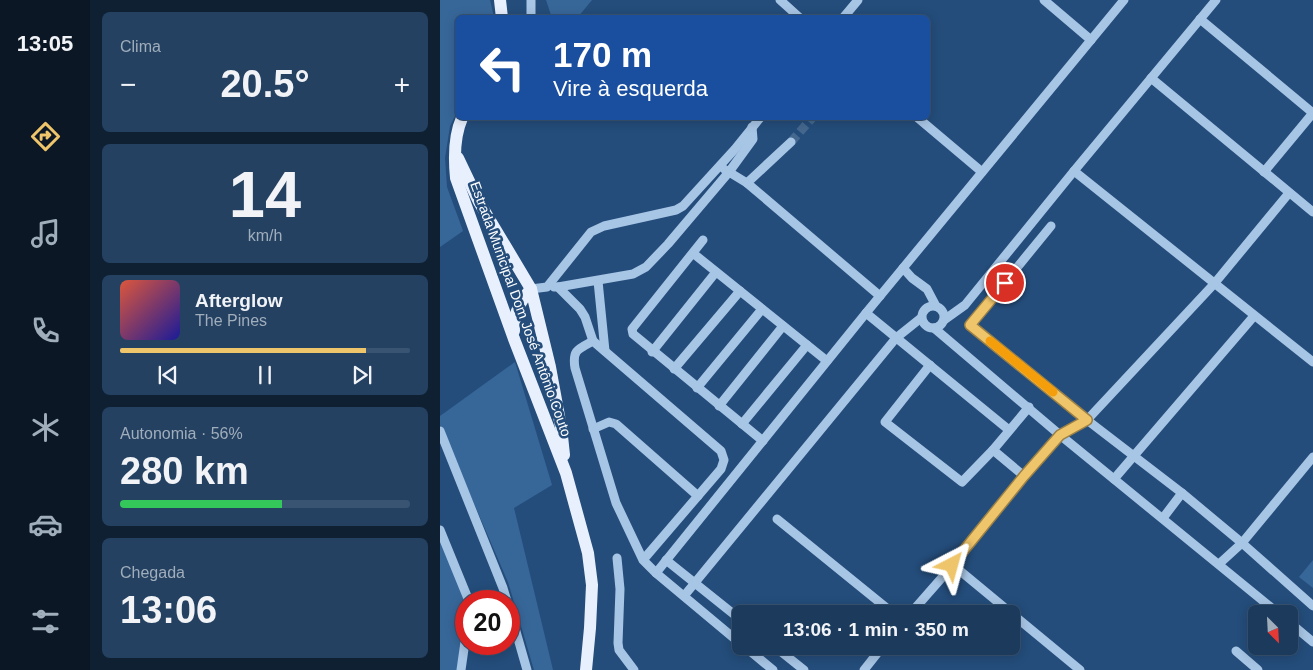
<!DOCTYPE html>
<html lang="pt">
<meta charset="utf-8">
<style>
body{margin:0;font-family:Arial,sans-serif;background:#244162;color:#f1f3f6;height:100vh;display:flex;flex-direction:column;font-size:19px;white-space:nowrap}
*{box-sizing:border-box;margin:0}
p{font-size:16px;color:#a0adbb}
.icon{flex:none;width:28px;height:28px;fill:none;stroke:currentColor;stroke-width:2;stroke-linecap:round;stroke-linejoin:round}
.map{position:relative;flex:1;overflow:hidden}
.drawer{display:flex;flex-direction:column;gap:12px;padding:12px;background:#0f2033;width:350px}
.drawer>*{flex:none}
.hud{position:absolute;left:15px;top:15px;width:475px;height:105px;border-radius:8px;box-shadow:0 2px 12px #0003,0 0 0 1px #395472;background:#1a4fa0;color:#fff;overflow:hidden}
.needle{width:32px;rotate:156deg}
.buttons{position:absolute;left:808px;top:605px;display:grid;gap:10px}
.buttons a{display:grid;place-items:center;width:50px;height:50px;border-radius:8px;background:#1b3a5c;box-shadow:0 2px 12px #0003,0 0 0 1px #395472;font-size:25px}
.speed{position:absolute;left:15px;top:590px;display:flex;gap:10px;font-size:25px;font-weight:700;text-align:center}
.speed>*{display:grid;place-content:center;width:65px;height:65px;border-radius:50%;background:#1b3a5c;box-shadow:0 2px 12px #0003,0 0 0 1px #395472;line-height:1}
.speed .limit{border:8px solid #d22;background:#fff;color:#111}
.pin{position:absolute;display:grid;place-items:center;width:42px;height:42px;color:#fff;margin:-21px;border:2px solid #fff;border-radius:50%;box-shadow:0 1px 5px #0007}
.me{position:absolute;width:55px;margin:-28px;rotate:39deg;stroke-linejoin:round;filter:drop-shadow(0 0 4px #0008)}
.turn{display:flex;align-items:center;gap:18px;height:105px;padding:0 15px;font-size:22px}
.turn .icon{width:65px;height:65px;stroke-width:2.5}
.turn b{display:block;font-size:35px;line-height:42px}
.big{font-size:38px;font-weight:700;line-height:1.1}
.drawer .card{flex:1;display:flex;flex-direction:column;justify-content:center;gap:8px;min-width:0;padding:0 18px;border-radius:8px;background:#244162}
.drawer .dial{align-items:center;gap:0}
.dial b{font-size:65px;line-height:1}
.song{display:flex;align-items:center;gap:15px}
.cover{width:60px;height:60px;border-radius:8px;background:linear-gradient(135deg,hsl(10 70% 55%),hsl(240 70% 35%))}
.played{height:5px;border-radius:2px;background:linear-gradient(90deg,#efc56b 85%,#395472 85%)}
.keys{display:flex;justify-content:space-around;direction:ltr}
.heat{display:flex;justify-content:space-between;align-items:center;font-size:28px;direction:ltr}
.charge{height:8px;border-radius:4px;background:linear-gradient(90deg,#34c759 56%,#395472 0)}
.trip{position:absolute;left:292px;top:605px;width:288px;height:50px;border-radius:8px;background:#1b3a5c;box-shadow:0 2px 12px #0003,0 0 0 1px #395472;font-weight:700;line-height:50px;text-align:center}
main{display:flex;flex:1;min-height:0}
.tab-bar{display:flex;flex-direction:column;width:90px;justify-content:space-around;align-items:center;background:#0b1725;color:#a0adbb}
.tab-bar .icon{width:35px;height:35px}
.tab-bar .current{color:#efc56b}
.tab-bar b{font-size:22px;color:#f1f3f6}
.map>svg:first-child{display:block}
.green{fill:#376799}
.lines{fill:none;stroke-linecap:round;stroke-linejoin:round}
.minor-tunnel{stroke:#45688f;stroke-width:9;stroke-dasharray:9 4.5;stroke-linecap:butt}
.minor{stroke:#a7c5e5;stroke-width:9}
.major{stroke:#e8f0fd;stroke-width:12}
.route-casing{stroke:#9b8046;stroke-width:12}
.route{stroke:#efc56b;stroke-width:9}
.slow{stroke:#f59e0b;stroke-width:9}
.labels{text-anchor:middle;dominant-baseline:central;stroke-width:5;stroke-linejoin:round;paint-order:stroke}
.street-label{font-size:14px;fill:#fff;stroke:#244d7b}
</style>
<main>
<nav class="tab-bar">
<b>13:05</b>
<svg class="icon current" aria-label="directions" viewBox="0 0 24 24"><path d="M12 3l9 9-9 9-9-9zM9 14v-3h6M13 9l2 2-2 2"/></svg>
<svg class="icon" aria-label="music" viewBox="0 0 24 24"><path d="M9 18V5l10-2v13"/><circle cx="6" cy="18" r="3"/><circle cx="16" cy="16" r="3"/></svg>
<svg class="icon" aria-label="phone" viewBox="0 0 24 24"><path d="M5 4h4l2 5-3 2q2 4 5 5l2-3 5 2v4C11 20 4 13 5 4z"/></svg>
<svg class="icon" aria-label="climate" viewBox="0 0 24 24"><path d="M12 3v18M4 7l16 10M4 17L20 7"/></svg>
<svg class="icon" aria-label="car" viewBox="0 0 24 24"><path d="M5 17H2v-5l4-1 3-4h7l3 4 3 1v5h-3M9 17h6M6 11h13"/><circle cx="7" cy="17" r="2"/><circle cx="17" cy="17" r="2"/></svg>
<svg class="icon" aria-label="filters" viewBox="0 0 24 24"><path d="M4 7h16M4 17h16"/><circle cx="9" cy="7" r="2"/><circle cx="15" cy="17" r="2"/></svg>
</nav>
<section class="drawer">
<div class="card"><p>Clima</p>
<div class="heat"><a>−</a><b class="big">20.5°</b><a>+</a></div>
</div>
<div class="card dial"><b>14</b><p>km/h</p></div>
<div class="card">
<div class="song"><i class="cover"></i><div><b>Afterglow</b><p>The Pines</p></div></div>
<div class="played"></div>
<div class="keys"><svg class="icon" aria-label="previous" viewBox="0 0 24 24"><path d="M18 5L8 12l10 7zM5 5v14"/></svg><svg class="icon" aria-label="pause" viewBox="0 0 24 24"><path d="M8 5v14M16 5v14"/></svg><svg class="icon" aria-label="next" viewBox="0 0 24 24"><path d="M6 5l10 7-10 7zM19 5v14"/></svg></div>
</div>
<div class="card"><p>Autonomia · 56%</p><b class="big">280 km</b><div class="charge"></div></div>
<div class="card"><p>Chegada</p><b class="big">13:06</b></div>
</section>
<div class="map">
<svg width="873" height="670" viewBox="0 0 873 670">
<rect width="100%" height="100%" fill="#244d7b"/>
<g class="green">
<polygon points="0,0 50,0 54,17 18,18 17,112 10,126 5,158 7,187 23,231 0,247"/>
<polygon points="106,0 152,0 138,17 112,18"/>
<polygon points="75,362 112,485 74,508 113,670 94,670 68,582 0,425 0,416"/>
<polygon points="0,539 26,603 26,616 18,670 0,670"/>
<polygon points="873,560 873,588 859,577"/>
</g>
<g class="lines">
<polyline class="minor-tunnel" points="351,142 372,118"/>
<g class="minor">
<polyline points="340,0 360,18"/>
<polyline points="604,0 651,40"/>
<polyline points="91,18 91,0"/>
<polyline points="403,18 418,0"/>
<polyline points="760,19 873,113"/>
<polyline points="711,78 873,212"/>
<polyline points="478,118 542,172"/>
<polyline points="351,142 307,183 440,296"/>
<polyline points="284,169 307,183"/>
<polyline points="634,171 873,362"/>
<polyline points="824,172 873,113"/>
<polyline points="611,226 530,325 647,420 742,493 802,543 873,606"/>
<polyline points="263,240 192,329 193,334 323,441"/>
<polyline points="254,254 387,361"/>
<polyline points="463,268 472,278 487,289 496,306"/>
<polyline points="158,281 165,351"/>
<polyline points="114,287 118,287 140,309 145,317 153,341"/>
<polyline points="118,287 193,274 206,267 228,244 289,172 313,139 312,127"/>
<polyline points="91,289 107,287 151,232 164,226 236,210 243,206 295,149 320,118"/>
<circle cx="493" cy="317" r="11"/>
<polyline points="426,313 569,430"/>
<polyline points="504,320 525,305 634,171 776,0"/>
<polyline points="494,328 620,435 839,614"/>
<polyline points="212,352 276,272"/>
<polyline points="490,365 445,422 522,482 553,450 589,407"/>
<polyline points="234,369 300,291"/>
<polyline points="257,388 322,309"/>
<polyline points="279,406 343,326"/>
<polyline points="302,424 367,345"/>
<polyline points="153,429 169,422 176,424 258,496"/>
<polyline points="0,431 63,588 67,601"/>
<polyline points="553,450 584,476"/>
<polyline points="674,479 814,316"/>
<polyline points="723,518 742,493"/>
<polyline points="337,519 454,614"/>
<polyline points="0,530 29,601"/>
<polyline points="177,558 180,589 178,643 179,650 194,670"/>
<path d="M203,560L281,469L284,460L281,451L153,341C138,349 132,350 135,368L176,503L203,560L216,573"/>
<polyline points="226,560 301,620"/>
<polyline points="779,564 802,543 873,457"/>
<polyline points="513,565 640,670"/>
<polyline points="244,596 456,338 481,318"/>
<polyline points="69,607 87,670"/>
<polyline points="470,614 513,565 584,476 620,435 647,420 774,284 849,193"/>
<polyline points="849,622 873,642"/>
<polyline points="301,644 216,573 426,313 684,0"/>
<polyline points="304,646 333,670"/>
<polyline points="334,646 364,670"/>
<polyline points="796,651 818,670"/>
<polyline points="21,670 26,635"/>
<polyline points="424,670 443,646"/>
</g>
<g class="major">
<polyline points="60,0 62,18"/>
<path d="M22,118C14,136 14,158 16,178L74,339L126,473L148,553L152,585L150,628L146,670"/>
<polyline points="18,158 39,202 91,289 110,367 121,427 124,455"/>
<path d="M74,331C73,315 80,301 91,289"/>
</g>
</g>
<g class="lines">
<g class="route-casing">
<polyline id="route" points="512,565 584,476 620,435 647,420 530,325 565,283"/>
</g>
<use href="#route" class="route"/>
<polyline class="slow" points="550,341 613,392"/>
</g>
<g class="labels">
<g class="street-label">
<text transform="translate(81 309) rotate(70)">Estrada Municipal Dom José Antônio Couto</text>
</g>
</g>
</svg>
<div class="buttons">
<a><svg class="needle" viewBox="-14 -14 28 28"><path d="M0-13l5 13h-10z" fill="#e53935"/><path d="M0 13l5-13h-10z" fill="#a0adbb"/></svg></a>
</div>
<div class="speed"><div class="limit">20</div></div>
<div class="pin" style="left:565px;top:283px;background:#d93025"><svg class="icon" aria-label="arrive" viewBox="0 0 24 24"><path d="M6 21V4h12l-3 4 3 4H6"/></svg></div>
<svg class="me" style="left:512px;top:565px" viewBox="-20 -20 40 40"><path d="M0-17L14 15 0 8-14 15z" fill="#efc56b" stroke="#fff" stroke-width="4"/></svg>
<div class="trip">13:06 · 1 min · 350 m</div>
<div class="hud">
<div class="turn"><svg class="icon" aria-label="left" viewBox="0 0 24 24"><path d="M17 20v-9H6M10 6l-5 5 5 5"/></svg><div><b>170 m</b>Vire à esquerda</div></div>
</div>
</div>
</main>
